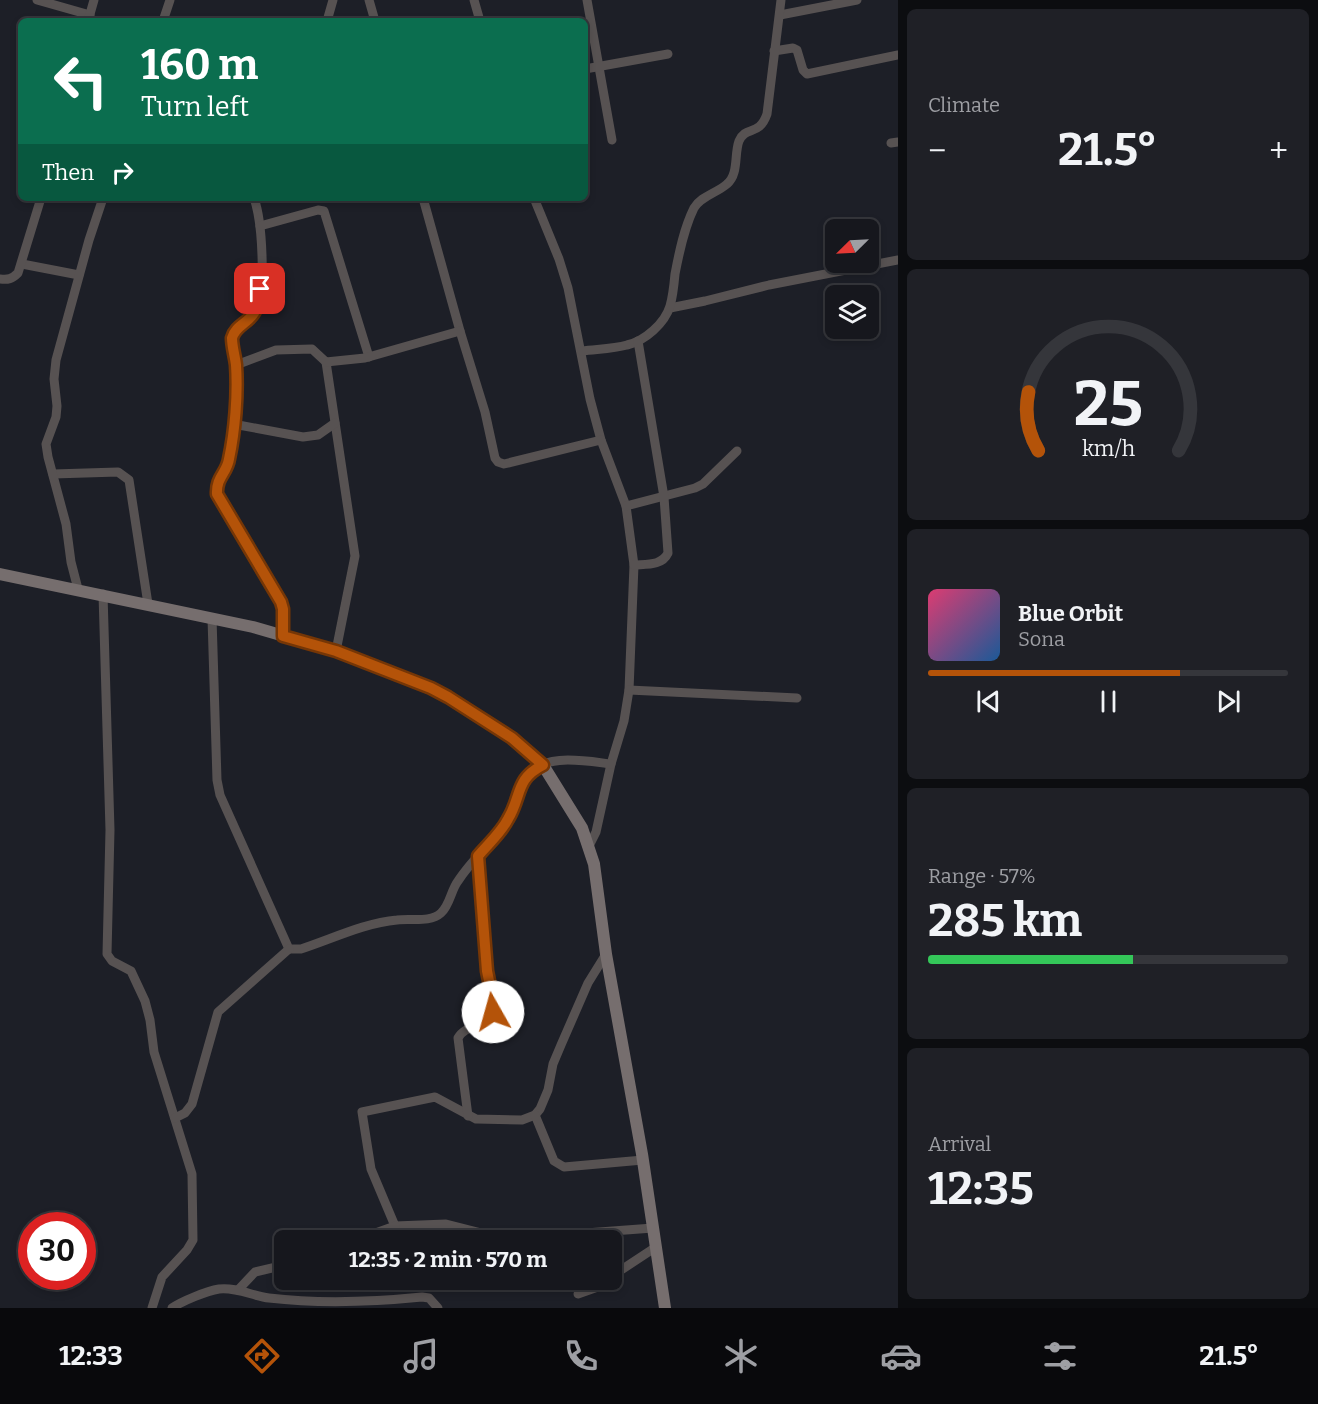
<!DOCTYPE html>
<meta charset="utf-8">
<style>
body{margin:0;font-family:Bitter,serif;background:#1f2026;color:#f1f3f6;height:100vh;display:flex;flex-direction:column;font-size:22px;white-space:nowrap}
*{box-sizing:border-box;margin:0}
p{font-size:20px;color:#9e9fa4}
.icon{flex:none;width:33px;height:33px;fill:none;stroke:currentColor;stroke-width:2;stroke-linecap:round;stroke-linejoin:round}
.map{position:relative;flex:1;overflow:hidden}
.details{display:flex;flex-direction:column;gap:9px;padding:9px;background:#0c0d10;width:420px}
.details>*{flex:none}
.hud{position:absolute;left:18px;top:18px;width:570px;height:183px;border-radius:9px;box-shadow:0 3px 9px #0003,0 0 0 2px #35363b;background:#0b6e4f;color:#fff;overflow:hidden}
.needle{width:39px;rotate:246deg}
.tools{position:absolute;left:825px;top:219px;display:grid;gap:12px}
.tools a{display:grid;place-items:center;width:54px;height:54px;border-radius:9px;background:#16171d;box-shadow:0 3px 9px #0003,0 0 0 2px #35363b;font-size:30px}
.speed{position:absolute;left:18px;top:1212px;display:flex;gap:12px;font-size:30px;font-weight:700;text-align:center}
.speed>*{display:grid;place-content:center;width:78px;height:78px;border-radius:50%;background:#16171d;box-shadow:0 3px 9px #0003,0 0 0 2px #35363b;line-height:1}
.speed .limit{border:9px solid #d22;background:#fff;color:#111}
.pin{position:absolute;display:grid;place-items:center;width:51px;height:51px;color:#fff;margin:-26px;border-radius:12px;box-shadow:0 3px 9px #0006}
.me{position:absolute;width:66px;margin:-33px;rotate:353deg;stroke-linejoin:round;filter:drop-shadow(0 0 4px #0008)}
.turn{display:flex;align-items:center;gap:21px;height:126px;padding:0 24px;font-size:27px}
.turn .icon{width:78px;height:78px;stroke-width:2.5}
.turn b{display:block;font-size:42px;line-height:51px}
.then{display:flex;align-items:center;height:57px;padding:0 24px;background:#0003;gap:12px;font-size:22px}
.big{font-size:45px;font-weight:700;line-height:1.1}
.details .tile{flex:1;display:flex;flex-direction:column;justify-content:center;gap:9px;min-width:0;padding:0 21px;border-radius:9px;background:#1f2026}
.details .dial{align-items:center;gap:0}
.dial svg{height:156px;overflow:visible;fill:none;stroke:#35363b;stroke-width:7;stroke-linecap:round;text-anchor:middle}
.dial text{fill:#f1f3f6;stroke:none}
.song{display:flex;align-items:center;gap:18px}
.cover{width:72px;height:72px;border-radius:9px;background:linear-gradient(135deg,hsl(340 70% 55%),hsl(210 70% 35%))}
.played{height:6px;border-radius:3px;background:linear-gradient(90deg,#b45309 70%,#35363b 70%)}
.keys{display:flex;justify-content:space-around;direction:ltr}
.heat{display:flex;justify-content:space-between;align-items:center;font-size:33px;direction:ltr}
.charge{height:9px;border-radius:4px;background:linear-gradient(90deg,#34c759 57%,#35363b 0)}
.trip{position:absolute;left:274px;top:1230px;width:348px;height:60px;border-radius:9px;background:#16171d;box-shadow:0 3px 9px #0003,0 0 0 2px #35363b;font-weight:700;line-height:60px;text-align:center}
.tabs{display:flex;height:96px;justify-content:space-around;align-items:center;background:#09090c;color:#9e9fa4}
.tabs .icon{width:42px;height:42px}
.tabs .current{color:#b45309}
.tabs b{font-size:27px;color:#f1f3f6}
main{display:flex;flex:1;min-height:0}
.map>svg:first-child{display:block}
.lines{fill:none;stroke-linecap:round;stroke-linejoin:round}
.street{stroke:#575252;stroke-width:9}
.secondary{stroke:#766e6e;stroke-width:12}
.route-casing{stroke:#753606;stroke-width:15}
.route{stroke:#b45309;stroke-width:10}
</style>
<main>
<div class="map">
<svg width="898" height="1308" viewBox="0 0 898 1308">
<rect width="100%" height="100%" fill="#1d1f27"/>
<g class="lines">
<g class="street">
<polyline points="37,0 90,15"/>
<polyline points="369,0 375,21"/>
<polyline points="474,0 480,21"/>
<polyline points="587,0 612,140"/>
<polyline points="780,15 857,0"/>
<polyline points="88,21 94,0"/>
<polyline points="163,21 170,0"/>
<polyline points="327,21 333,0"/>
<polyline points="774,51 793,48 797,50 803,70 807,74 898,55"/>
<polyline points="585,69 668,54"/>
<polyline points="891,143 898,142"/>
<path d="M254,198C262,221 267,290 255,311C250,320 233,326 232,338C231,346 235,356 236,365C238,391 234,434 229,460C226,474 216,477 217,493L281,602L283,609V636"/>
<polyline points="423,198 460,331"/>
<polyline points="534,198 559,259 568,288 590,399 601,440 626,506 634,565 629,690 624,721 611,764 596,832 589,846"/>
<polyline points="260,226 318,210 324,211 369,357"/>
<polyline points="22,264 79,275"/>
<path d="M0,279C8,280 12,279 18,273L41,198"/>
<polyline points="670,308 705,301 769,285 898,260"/>
<path d="M582,351C597,349 613,349 627,345C645,341 665,323 670,306C673,296 674,285 675,274C679,253 684,228 694,208C701,196 717,193 727,184C739,174 734,154 739,141C746,125 759,137 767,114L781,0"/>
<polyline points="326,362 355,556 336,651"/>
<polyline points="236,365 276,350 312,349 326,362 365,358 460,331 485,412 495,458 498,462 504,464 601,440"/>
<polyline points="233,424 303,437 318,435 335,423"/>
<polyline points="53,474 118,472 129,480 148,604"/>
<polyline points="626,506 695,488 703,484 737,451"/>
<path d="M634,565C646,564 662,566 668,553L664,497L638,341"/>
<polyline points="78,589 71,562 66,524 48,457 46,444 56,417 57,406 54,379 56,360 89,240 103,198"/>
<polyline points="103,594 110,830 107,954 112,961 131,971 145,1001 150,1020 154,1052 192,1174 193,1240 187,1250 162,1277 152,1308"/>
<path d="M212,618L217,780L220,795L289,949H301C332,939 364,923 397,920C411,918 430,923 441,913C450,905 451,890 458,881C472,859 493,842 507,821C516,808 517,791 525,778C542,752 585,761 611,764"/>
<polyline points="629,690 797,698"/>
<polyline points="606,954 588,983 561,1045 553,1064 548,1090 540,1109 535,1115 522,1120 476,1119 435,1097 362,1112 371,1169 395,1226 446,1224 505,1239 653,1228"/>
<polyline points="535,1115 554,1161 564,1167 643,1160"/>
<path d="M468,1116L458,1038C465,1025 484,1027 492,1014C498,1004 489,985 487,973C481,935 481,895 478,856"/>
<polyline points="175,1118 185,1113 192,1104 218,1012 289,949"/>
<polyline points="356,1240 395,1226"/>
<polyline points="612,1276 656,1247"/>
<polyline points="238,1290 255,1272 285,1265"/>
<polyline points="578,1294 595,1288 607,1280"/>
<path d="M172,1308C182,1301 207,1291 219,1289C237,1287 252,1296 269,1298C320,1304 372,1302 422,1297L429,1298L438,1308"/>
</g>
<polyline class="secondary" points="0,574 253,627 336,651 431,689 448,697 512,738 543,765 582,828 594,864 606,954 642,1154 665,1308"/>
</g>
<g class="lines">
<g class="route-casing">
<path id="route" d="M260,289C259,297 259,306 254,313C248,323 235,326 232,338C232,347 235,356 236,365C238,394 235,431 229,459C227,473 216,477 217,494L281,602L283,609V636L336,651L431,688L448,697L512,738L543,765C515,779 522,796 508,819C501,833 488,844 478,856L487,971L494,1005L493,1012"/>
</g>
<use href="#route" class="route"/>
</g>
</svg>
<div class="tools">
<a><svg class="needle" viewBox="-14 -14 28 28"><path d="M0-13l5 13h-10z" fill="#e53935"/><path d="M0 13l5-13h-10z" fill="#9e9fa4"/></svg></a>
<a><svg class="icon" aria-label="layers" viewBox="0 0 24 24"><path d="M12 4l9 5-9 5-9-5zM3 14l9 5 9-5"/></svg></a>
</div>
<div class="speed"><div class="limit">30</div></div>
<div class="pin" style="left:260px;top:289px;background:#d93025"><svg class="icon" aria-label="arrive" viewBox="0 0 24 24"><path d="M6 21V4h12l-3 4 3 4H6"/></svg></div>
<svg class="me" style="left:493px;top:1012px" viewBox="-20 -20 40 40"><circle r="19" fill="#fff"/><path d="M0-13L10 11 0 6-10 11z" fill="#b45309"/></svg>
<div class="trip">12:35 · 2 min · 570 m</div>
<div class="hud">
<div class="turn"><svg class="icon" aria-label="left" viewBox="0 0 24 24"><path d="M17 20v-9H6M10 6l-5 5 5 5"/></svg><div><b>160 m</b>Turn left</div></div>
<div class="then">Then<svg class="icon" aria-label="right" viewBox="0 0 24 24"><path d="M7 20v-9h11M14 6l5 5-5 5"/></svg></div>
</div>
</div>
<section class="details">
<div class="tile"><p>Climate</p>
<div class="heat"><a>−</a><b class="big">21.5°</b><a>+</a></div>
</div>
<div class="tile dial"><svg viewBox="0 0 100 80">
<path d="M14 69A42 42 0 1 1 86 69"/>
<path d="M14 69A42 42 0 0 1 9 39" stroke="#b45309"/>
<text x="50" y="56" font-size="32" font-weight="700">25</text>
<text x="50" y="72" font-size="11">km/h</text>
</svg></div>
<div class="tile">
<div class="song"><i class="cover"></i><div><b>Blue Orbit</b><p>Sona</p></div></div>
<div class="played"></div>
<div class="keys"><svg class="icon" aria-label="previous" viewBox="0 0 24 24"><path d="M18 5L8 12l10 7zM5 5v14"/></svg><svg class="icon" aria-label="pause" viewBox="0 0 24 24"><path d="M8 5v14M16 5v14"/></svg><svg class="icon" aria-label="next" viewBox="0 0 24 24"><path d="M6 5l10 7-10 7zM19 5v14"/></svg></div>
</div>
<div class="tile"><p>Range · 57%</p><b class="big">285 km</b><div class="charge"></div></div>
<div class="tile"><p>Arrival</p><b class="big">12:35</b></div>
</section>
</main>
<nav class="tabs">
<b>12:33</b>
<svg class="icon current" aria-label="directions" viewBox="0 0 24 24"><path d="M12 3l9 9-9 9-9-9zM9 14v-3h6M13 9l2 2-2 2"/></svg>
<svg class="icon" aria-label="music" viewBox="0 0 24 24"><path d="M9 18V5l10-2v13"/><circle cx="6" cy="18" r="3"/><circle cx="16" cy="16" r="3"/></svg>
<svg class="icon" aria-label="phone" viewBox="0 0 24 24"><path d="M5 4h4l2 5-3 2q2 4 5 5l2-3 5 2v4C11 20 4 13 5 4z"/></svg>
<svg class="icon" aria-label="climate" viewBox="0 0 24 24"><path d="M12 3v18M4 7l16 10M4 17L20 7"/></svg>
<svg class="icon" aria-label="car" viewBox="0 0 24 24"><path d="M5 17H2v-5l4-1 3-4h7l3 4 3 1v5h-3M9 17h6M6 11h13"/><circle cx="7" cy="17" r="2"/><circle cx="17" cy="17" r="2"/></svg>
<svg class="icon" aria-label="filters" viewBox="0 0 24 24"><path d="M4 7h16M4 17h16"/><circle cx="9" cy="7" r="2"/><circle cx="15" cy="17" r="2"/></svg>
<b>21.5°</b>
</nav>
